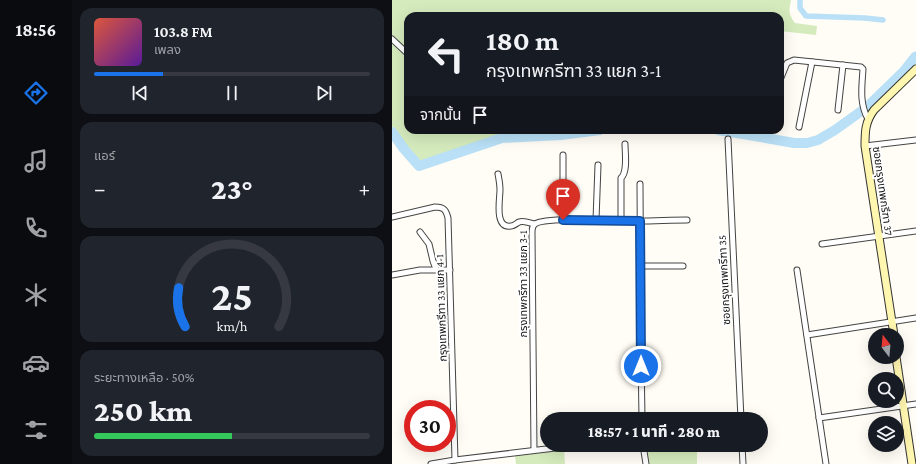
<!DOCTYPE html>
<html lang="th">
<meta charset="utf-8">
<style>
body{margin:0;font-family:"Crimson Pro","Noto Sans Thai",serif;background:#20242c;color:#f1f3f6;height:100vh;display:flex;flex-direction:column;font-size:15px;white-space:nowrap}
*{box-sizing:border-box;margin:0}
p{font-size:13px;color:#9ea1a6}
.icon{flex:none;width:22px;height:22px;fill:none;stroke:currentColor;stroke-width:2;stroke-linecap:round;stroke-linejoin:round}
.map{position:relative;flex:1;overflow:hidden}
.side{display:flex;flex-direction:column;gap:8px;padding:8px;background:#0d0f14;width:320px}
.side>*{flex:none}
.hud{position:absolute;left:12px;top:12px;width:380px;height:122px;border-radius:12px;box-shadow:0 4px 16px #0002;background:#171b24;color:#f1f3f6;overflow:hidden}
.needle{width:26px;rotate:344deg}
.buttons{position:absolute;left:476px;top:328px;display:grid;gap:8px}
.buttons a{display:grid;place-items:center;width:36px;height:36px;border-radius:50%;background:#171b24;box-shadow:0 4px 16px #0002;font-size:20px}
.speed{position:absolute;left:12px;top:400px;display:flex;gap:8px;font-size:20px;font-weight:700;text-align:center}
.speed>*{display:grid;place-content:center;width:52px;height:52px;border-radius:50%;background:#171b24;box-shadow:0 4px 16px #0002;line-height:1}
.speed .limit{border:6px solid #d22;background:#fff;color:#111}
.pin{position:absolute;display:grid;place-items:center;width:34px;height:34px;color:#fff;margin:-41px -17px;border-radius:50% 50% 50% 0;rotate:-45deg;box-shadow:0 0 4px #0007}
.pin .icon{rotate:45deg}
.me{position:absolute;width:44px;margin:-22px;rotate:0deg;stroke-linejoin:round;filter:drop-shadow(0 0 3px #0008)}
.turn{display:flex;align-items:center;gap:14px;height:84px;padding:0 16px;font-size:18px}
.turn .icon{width:52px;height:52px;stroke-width:2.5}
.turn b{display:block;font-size:28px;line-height:34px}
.then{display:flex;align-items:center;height:38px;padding:0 16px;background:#0003;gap:8px;font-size:15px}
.big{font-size:30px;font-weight:800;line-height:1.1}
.side .widget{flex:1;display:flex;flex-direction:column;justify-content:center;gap:6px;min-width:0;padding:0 14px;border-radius:12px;background:#20242c}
.side .dial{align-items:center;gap:0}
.dial svg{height:104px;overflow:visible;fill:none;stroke:#363941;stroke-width:7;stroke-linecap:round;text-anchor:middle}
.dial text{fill:#f1f3f6;stroke:none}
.song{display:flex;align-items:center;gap:12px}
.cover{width:48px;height:48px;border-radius:6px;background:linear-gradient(135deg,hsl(10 70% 55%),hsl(270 70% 35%))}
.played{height:4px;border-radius:2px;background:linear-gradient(90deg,#1a73e8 25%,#363941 25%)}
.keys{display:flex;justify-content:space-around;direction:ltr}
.heat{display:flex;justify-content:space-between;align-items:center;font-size:22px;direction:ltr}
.charge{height:6px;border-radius:3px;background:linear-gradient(90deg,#34c759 50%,#363941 0)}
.trip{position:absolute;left:148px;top:412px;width:228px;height:40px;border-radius:20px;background:#171b24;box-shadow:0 4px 16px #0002;font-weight:800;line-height:40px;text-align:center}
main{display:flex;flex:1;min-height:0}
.tabs{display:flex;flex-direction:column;width:72px;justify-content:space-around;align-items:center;background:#090b0e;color:#9ea1a6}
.tabs .icon{width:28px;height:28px}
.tabs .on{color:#1a73e8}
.tabs b{font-size:18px;color:#f1f3f6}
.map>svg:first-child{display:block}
.green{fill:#d5ebbd}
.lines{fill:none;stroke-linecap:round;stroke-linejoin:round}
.canal{stroke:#b9e0f7;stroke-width:5.5}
.river{stroke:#b9e0f7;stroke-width:10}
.street-casing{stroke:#444;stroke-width:7}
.secondary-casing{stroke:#333;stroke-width:9}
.street{stroke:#fff;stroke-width:5}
.secondary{stroke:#fff6b0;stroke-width:7}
.route-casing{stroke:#114b97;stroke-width:10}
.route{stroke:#1a73e8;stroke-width:7}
.labels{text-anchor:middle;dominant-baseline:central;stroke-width:4;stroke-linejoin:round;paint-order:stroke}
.street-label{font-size:11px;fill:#111;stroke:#fff}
</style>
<main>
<nav class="tabs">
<b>18:56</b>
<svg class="icon on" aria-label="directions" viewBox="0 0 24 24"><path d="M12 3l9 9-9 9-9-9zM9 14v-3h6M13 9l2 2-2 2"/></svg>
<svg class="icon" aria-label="music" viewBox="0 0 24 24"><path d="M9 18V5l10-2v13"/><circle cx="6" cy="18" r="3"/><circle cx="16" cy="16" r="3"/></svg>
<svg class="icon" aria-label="phone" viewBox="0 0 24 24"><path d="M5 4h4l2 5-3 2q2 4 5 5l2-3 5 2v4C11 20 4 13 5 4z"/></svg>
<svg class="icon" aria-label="climate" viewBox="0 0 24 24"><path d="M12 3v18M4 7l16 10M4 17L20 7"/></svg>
<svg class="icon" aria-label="car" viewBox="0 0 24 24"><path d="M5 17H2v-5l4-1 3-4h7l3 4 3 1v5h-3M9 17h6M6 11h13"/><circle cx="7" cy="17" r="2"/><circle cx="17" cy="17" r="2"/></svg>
<svg class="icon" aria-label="filters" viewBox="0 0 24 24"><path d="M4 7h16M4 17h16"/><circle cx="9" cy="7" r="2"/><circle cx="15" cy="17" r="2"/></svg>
</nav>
<section class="side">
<div class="widget">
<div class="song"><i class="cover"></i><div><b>103.8 FM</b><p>เพลง</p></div></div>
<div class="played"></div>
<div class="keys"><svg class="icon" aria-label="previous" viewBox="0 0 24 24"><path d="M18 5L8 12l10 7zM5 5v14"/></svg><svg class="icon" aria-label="pause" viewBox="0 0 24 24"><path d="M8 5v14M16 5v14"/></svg><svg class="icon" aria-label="next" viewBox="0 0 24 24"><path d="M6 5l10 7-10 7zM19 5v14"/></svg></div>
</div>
<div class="widget"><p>แอร์</p>
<div class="heat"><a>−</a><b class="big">23°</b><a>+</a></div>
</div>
<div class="widget dial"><svg viewBox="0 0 100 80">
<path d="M14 69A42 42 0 1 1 86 69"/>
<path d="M14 69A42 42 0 0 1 9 39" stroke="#1a73e8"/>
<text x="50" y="56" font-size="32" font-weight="700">25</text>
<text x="50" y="72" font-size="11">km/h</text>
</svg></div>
<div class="widget"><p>ระยะทางเหลือ · 50%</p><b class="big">250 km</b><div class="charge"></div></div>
</section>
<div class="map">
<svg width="524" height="464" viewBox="0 0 524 464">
<rect width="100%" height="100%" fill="#fffdf5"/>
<g class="green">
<path d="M0,0H399C397,11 396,13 403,23L425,26L424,35L388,31V16H16V130H191L122,135L102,136L32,162H27L0,126Z"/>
<polygon points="255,445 305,445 305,464 257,464"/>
<polygon points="172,450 173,464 124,464 123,456"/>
</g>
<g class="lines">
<g class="canal">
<polyline points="408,0 408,8 414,16 473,18 491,20"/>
<polyline points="523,57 524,54"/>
</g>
<g class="river">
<polyline points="326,130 357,135 402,143 415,143 426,140 443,130 475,107 512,71 523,57"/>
<polyline points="0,132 12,149 27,166 110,138 169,135 208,130"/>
</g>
<g class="street-casing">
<g id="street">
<polyline points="0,39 16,54"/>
<path d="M388,80L395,63L402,60L469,67L471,69C470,86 467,103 476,119"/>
<polyline points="446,110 451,65"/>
<polyline points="407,127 420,62"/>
<polyline points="336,139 349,419"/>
<polyline points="473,146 524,140"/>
<path d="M106,174C107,179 108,185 108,190C108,199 102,229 119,226C122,226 125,223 127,222C132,220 138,223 142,224"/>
<polyline points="248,184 249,353 250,419"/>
<path d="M0,217L43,207C52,207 54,210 56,218L63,460"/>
<polyline points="171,220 171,155"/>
<polyline points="204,220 206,165"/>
<path d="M229,221V178C236,172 233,153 233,144"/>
<polyline points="28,232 37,244 41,261 44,269"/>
<polyline points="430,244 524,231"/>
<polyline points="249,266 291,266"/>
<polyline points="405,270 434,464"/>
<polyline points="0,275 28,270 58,270"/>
<polyline points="415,335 524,318"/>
<polyline points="427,418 524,404"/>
<polyline points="251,445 254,464"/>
<polyline points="350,445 351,464"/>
<path d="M142,450L140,233C140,230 140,226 143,224C154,216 229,221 246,221C263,221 279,220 295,220"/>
<polyline points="39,464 63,460 188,445"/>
</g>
</g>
<g class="secondary-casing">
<g id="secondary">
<path d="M502,335L473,146C473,132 473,122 482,110L524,69"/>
<polyline points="504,357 520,464"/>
</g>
</g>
<use href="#street" class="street"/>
<use href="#secondary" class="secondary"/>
</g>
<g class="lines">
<g class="route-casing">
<polyline id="route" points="171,220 248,221 249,366"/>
</g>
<use href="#route" class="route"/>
</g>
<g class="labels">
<g class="street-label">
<text transform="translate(491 191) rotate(82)">ซอยกรุงเทพกรีฑา 37</text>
<text transform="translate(332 280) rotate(-93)">ซอยกรุงเทพกรีฑา 35</text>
<text transform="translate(131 284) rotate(-90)">กรุงเทพกรีฑา 33 แยก 3-1</text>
<text transform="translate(49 308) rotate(-92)">กรุงเทพกรีฑา 33 แยก 4-1</text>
</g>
</g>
</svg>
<div class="buttons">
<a><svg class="needle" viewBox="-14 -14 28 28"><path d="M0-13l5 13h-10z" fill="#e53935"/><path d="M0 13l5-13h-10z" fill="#9ea1a6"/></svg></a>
<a><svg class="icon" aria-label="search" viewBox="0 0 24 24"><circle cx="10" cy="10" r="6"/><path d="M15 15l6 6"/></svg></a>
<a><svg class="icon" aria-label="layers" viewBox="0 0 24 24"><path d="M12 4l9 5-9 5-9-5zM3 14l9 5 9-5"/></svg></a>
</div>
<div class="speed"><div class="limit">30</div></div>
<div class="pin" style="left:171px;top:220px;background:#d93025"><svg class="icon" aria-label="arrive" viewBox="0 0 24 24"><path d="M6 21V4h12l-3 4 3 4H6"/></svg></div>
<svg class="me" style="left:249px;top:366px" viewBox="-20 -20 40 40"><circle r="17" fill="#1a73e8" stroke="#fff" stroke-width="3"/><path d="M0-11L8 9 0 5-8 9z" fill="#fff"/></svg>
<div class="trip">18:57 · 1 นาที · 280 m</div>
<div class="hud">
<div class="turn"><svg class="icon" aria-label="left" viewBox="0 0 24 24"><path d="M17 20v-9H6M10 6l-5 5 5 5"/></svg><div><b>180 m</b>กรุงเทพกรีฑา 33 แยก 3-1</div></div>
<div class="then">จากนั้น<svg class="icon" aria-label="arrive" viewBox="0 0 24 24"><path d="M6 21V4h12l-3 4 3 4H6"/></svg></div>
</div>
</div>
</main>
